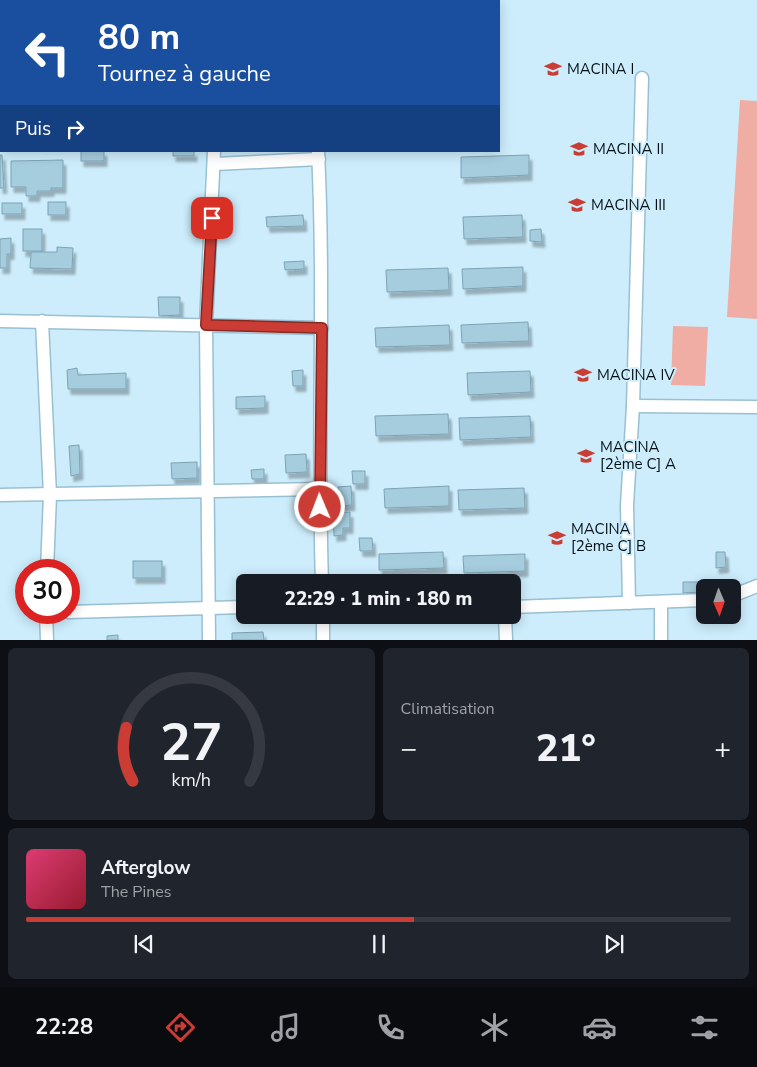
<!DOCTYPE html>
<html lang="fr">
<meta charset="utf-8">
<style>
body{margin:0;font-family:"Nunito Sans",sans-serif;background:#20242c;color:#f1f3f6;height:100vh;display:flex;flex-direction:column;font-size:19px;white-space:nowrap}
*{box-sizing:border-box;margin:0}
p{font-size:16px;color:#9ea1a6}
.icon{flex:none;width:28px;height:28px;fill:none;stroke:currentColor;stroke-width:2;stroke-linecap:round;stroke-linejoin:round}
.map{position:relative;height:640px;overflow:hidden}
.sheet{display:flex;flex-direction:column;gap:8px;padding:8px;background:#0d0f14;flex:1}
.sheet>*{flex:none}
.guide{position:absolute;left:0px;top:0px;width:500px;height:152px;box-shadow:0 2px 12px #0003;background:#1a4fa0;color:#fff;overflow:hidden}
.needle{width:32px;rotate:178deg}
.controls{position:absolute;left:696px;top:579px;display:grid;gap:10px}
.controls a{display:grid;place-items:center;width:45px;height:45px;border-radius:8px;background:#171b24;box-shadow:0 2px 12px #0003;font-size:25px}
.speed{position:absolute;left:15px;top:559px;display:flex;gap:10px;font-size:25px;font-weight:700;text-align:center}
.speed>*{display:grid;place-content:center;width:65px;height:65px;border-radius:50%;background:#171b24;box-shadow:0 2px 12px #0003;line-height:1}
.speed .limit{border:8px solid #d22;background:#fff;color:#111}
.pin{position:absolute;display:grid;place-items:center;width:42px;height:42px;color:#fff;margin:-21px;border-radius:10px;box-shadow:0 2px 8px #0006}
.me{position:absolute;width:55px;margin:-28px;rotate:359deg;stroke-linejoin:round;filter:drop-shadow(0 0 4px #0008)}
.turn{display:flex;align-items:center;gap:18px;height:105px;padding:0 15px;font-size:22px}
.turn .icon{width:65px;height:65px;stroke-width:2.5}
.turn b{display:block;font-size:35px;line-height:42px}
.then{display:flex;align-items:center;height:48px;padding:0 15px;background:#0003;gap:10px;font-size:19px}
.big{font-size:38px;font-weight:800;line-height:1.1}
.sheet .widget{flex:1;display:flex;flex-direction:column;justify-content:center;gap:8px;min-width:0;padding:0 18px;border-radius:8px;background:#20242c}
.sheet .dial{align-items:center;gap:0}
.dial svg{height:130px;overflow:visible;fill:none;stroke:#363941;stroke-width:7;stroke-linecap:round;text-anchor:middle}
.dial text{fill:#f1f3f6;stroke:none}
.song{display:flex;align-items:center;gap:15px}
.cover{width:60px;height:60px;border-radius:8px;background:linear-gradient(135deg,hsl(340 70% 55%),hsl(350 70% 35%))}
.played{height:5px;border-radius:2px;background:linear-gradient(90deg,#cb3d34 55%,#363941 55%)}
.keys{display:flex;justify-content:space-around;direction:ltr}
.heat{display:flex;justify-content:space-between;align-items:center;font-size:28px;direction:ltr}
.sheet .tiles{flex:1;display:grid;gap:8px;grid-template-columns:1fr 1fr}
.widget:last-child{grid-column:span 2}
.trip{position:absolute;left:236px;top:574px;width:285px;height:50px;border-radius:8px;background:#171b24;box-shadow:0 2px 12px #0003;font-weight:800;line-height:50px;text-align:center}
.tabs{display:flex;height:80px;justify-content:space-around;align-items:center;background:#090b0e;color:#9ea1a6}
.tabs .icon{width:35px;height:35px}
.tabs .active{color:#cb3d34}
.tabs b{font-size:22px;color:#f1f3f6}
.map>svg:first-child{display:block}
.green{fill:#efada4}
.building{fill:#a5cdde;stroke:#7da3b4;filter:url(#shadow)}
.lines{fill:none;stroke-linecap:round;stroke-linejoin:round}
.minor-casing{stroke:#99c0d2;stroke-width:15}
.minor{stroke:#fff;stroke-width:12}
.route-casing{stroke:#842822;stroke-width:12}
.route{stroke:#cb3d34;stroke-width:9}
.labels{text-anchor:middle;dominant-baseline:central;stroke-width:4;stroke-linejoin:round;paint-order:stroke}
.poi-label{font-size:15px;fill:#020e13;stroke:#cdedfc;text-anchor:start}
</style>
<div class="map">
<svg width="757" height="640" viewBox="0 0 757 640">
<defs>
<filter id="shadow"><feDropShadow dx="3" dy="5.5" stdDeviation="1" flood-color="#0004"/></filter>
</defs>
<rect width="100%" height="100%" fill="#cdedfc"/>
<g class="green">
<polygon points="740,100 757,101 757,319 727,317"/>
<polygon points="673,326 708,327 705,386 671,385"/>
</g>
<g class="building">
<rect x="81" y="151" width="23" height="10"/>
<rect x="173" y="151" width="21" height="5"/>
<polygon points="0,155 2,155 4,188 0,188"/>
<polygon points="529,155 529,175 461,178 461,157"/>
<polygon points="63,160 63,188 51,188 51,191 37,191 37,196 26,196 26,187 11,187 11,161"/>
<rect x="48" y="202" width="18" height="13"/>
<rect x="2" y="203" width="20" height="11"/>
<polygon points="303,215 304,226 267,227 266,217"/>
<polygon points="522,215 523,237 464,239 463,217"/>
<rect x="23" y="229" width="19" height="22"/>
<polygon points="541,229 542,242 530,241 530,230"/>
<polygon points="11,238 11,254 7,254 7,268 0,268 0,239"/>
<polygon points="57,247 73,248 72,269 30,268 31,252 57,252"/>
<polygon points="304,261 304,269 285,270 284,262"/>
<polygon points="523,267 523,286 463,289 462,269"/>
<polygon points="448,268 449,290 387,292 386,270"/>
<polygon points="158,297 180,297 180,315 159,316"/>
<polygon points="528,322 529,341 462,343 461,325"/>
<polygon points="449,325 450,345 376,347 375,328"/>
<polygon points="77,368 78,375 126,373 126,389 68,389 67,370"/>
<polygon points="303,370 303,386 293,386 292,371"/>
<polygon points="530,371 531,392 468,395 467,373"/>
<polygon points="265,396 265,408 236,409 236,397"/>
<polygon points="448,414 449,434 376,436 375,416"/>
<polygon points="530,416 531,437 460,440 459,418"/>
<polygon points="79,445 80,474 71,476 69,446"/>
<polygon points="306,454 307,472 286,473 285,455"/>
<polygon points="197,462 197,478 172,479 171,463"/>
<polygon points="264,469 264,479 252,479 251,470"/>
<polygon points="352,471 365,471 365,484 353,484"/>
<polygon points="351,486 352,505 339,506 338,487"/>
<polygon points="449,486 449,506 385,508 384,489"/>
<polygon points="524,488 525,508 459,510 458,490"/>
<polygon points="350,512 350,528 343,528 343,535 334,536 333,513"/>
<polygon points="359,538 372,538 373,551 360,551"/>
<polygon points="443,552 444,568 379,570 379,554"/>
<polygon points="716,552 725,552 726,567 716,568"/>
<polygon points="525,554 525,571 464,573 463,556"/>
<rect x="133" y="561" width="29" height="17"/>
<polygon points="683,582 701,582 701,592 683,593"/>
<polygon points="263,632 264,640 232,640 232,633"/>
<polygon points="118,635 118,640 107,640 107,636"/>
</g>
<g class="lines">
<g class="minor-casing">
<g id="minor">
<polyline points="207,0 207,1"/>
<polyline points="312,0 312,1"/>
<path d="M318,151C325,295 317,439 322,582"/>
<polyline points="215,164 319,159"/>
<polyline points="0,321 322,328"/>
<polyline points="42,321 50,495 47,570"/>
<polyline points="633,406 757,407"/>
<polyline points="0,495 319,489"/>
<polyline points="732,596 757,586"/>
<polyline points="629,603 627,505 633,406 642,78"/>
<polyline points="512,607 705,600"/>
<polyline points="46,612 47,640"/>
<polyline points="69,612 245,607"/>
<polyline points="323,615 323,640"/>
<polyline points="505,615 506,640"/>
<polyline points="209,640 206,325 214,151"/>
<polyline points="661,640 661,602"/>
</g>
</g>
<use href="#minor" class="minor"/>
</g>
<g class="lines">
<g class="route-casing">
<polyline id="route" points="212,218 206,325 322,328 320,507"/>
</g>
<use href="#route" class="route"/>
</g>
<defs>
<g id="school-bare" transform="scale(1.35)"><path d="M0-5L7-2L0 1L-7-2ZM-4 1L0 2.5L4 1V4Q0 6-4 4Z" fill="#cb3d34" stroke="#cdedfc" stroke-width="2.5" paint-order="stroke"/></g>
</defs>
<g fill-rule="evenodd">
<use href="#school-bare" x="553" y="69"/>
<use href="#school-bare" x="579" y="149"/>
<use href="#school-bare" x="577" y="205"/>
<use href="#school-bare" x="583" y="375"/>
<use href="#school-bare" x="586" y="456"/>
<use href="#school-bare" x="557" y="538"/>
</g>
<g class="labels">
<g class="poi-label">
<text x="567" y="69">MACINA I</text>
<text x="593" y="149">MACINA II</text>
<text x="591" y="205">MACINA III</text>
<text x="597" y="375">MACINA IV</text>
<text x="600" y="447">MACINA<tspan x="600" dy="17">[2ème C] A</tspan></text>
<text x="571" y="529">MACINA<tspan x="571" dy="17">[2ème C] B</tspan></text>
</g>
</g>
</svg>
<div class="controls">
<a><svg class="needle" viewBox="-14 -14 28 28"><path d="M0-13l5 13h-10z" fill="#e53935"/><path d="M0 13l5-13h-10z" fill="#9ea1a6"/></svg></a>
</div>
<div class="speed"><div class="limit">30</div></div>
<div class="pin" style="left:212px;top:218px;background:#d93025"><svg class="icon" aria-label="arrive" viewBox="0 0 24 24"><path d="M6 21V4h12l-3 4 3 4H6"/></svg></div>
<svg class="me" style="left:320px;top:507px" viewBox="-20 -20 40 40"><circle r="17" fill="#cb3d34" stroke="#fff" stroke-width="3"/><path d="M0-11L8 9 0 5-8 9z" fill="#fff"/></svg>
<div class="trip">22:29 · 1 min · 180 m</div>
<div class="guide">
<div class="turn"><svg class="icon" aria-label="left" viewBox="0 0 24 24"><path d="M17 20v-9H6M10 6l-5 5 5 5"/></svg><div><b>80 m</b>Tournez à gauche</div></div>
<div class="then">Puis<svg class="icon" aria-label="right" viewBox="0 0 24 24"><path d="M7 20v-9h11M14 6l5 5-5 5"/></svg></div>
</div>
</div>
<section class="sheet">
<div class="tiles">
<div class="widget dial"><svg viewBox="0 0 100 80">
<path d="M14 69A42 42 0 1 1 86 69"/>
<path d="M14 69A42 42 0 0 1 10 36" stroke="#cb3d34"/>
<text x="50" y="56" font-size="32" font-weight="700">27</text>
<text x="50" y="72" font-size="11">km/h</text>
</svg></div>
<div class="widget"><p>Climatisation</p>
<div class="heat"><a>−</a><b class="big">21°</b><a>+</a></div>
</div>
<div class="widget">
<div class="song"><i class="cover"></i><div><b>Afterglow</b><p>The Pines</p></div></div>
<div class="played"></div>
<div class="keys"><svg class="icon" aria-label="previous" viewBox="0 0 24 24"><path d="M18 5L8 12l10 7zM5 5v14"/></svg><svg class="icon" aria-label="pause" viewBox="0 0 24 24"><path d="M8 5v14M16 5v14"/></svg><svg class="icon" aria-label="next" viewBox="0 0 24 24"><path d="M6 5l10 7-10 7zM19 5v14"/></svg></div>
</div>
</div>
</section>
<nav class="tabs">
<b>22:28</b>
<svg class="icon active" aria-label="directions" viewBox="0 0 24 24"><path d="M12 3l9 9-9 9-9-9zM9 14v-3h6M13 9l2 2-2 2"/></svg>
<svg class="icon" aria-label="music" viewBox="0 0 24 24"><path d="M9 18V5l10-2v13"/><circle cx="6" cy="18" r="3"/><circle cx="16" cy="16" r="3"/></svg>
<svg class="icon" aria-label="phone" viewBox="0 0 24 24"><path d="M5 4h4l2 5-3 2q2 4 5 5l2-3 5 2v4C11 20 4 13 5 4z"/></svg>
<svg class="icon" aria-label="climate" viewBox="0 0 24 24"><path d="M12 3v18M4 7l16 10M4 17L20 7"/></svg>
<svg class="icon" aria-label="car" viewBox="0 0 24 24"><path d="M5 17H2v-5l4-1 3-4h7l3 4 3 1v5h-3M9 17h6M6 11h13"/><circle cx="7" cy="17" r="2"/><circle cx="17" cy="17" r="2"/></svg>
<svg class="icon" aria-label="filters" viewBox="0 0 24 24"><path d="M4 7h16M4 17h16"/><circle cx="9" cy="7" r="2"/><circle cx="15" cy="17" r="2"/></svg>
</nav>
